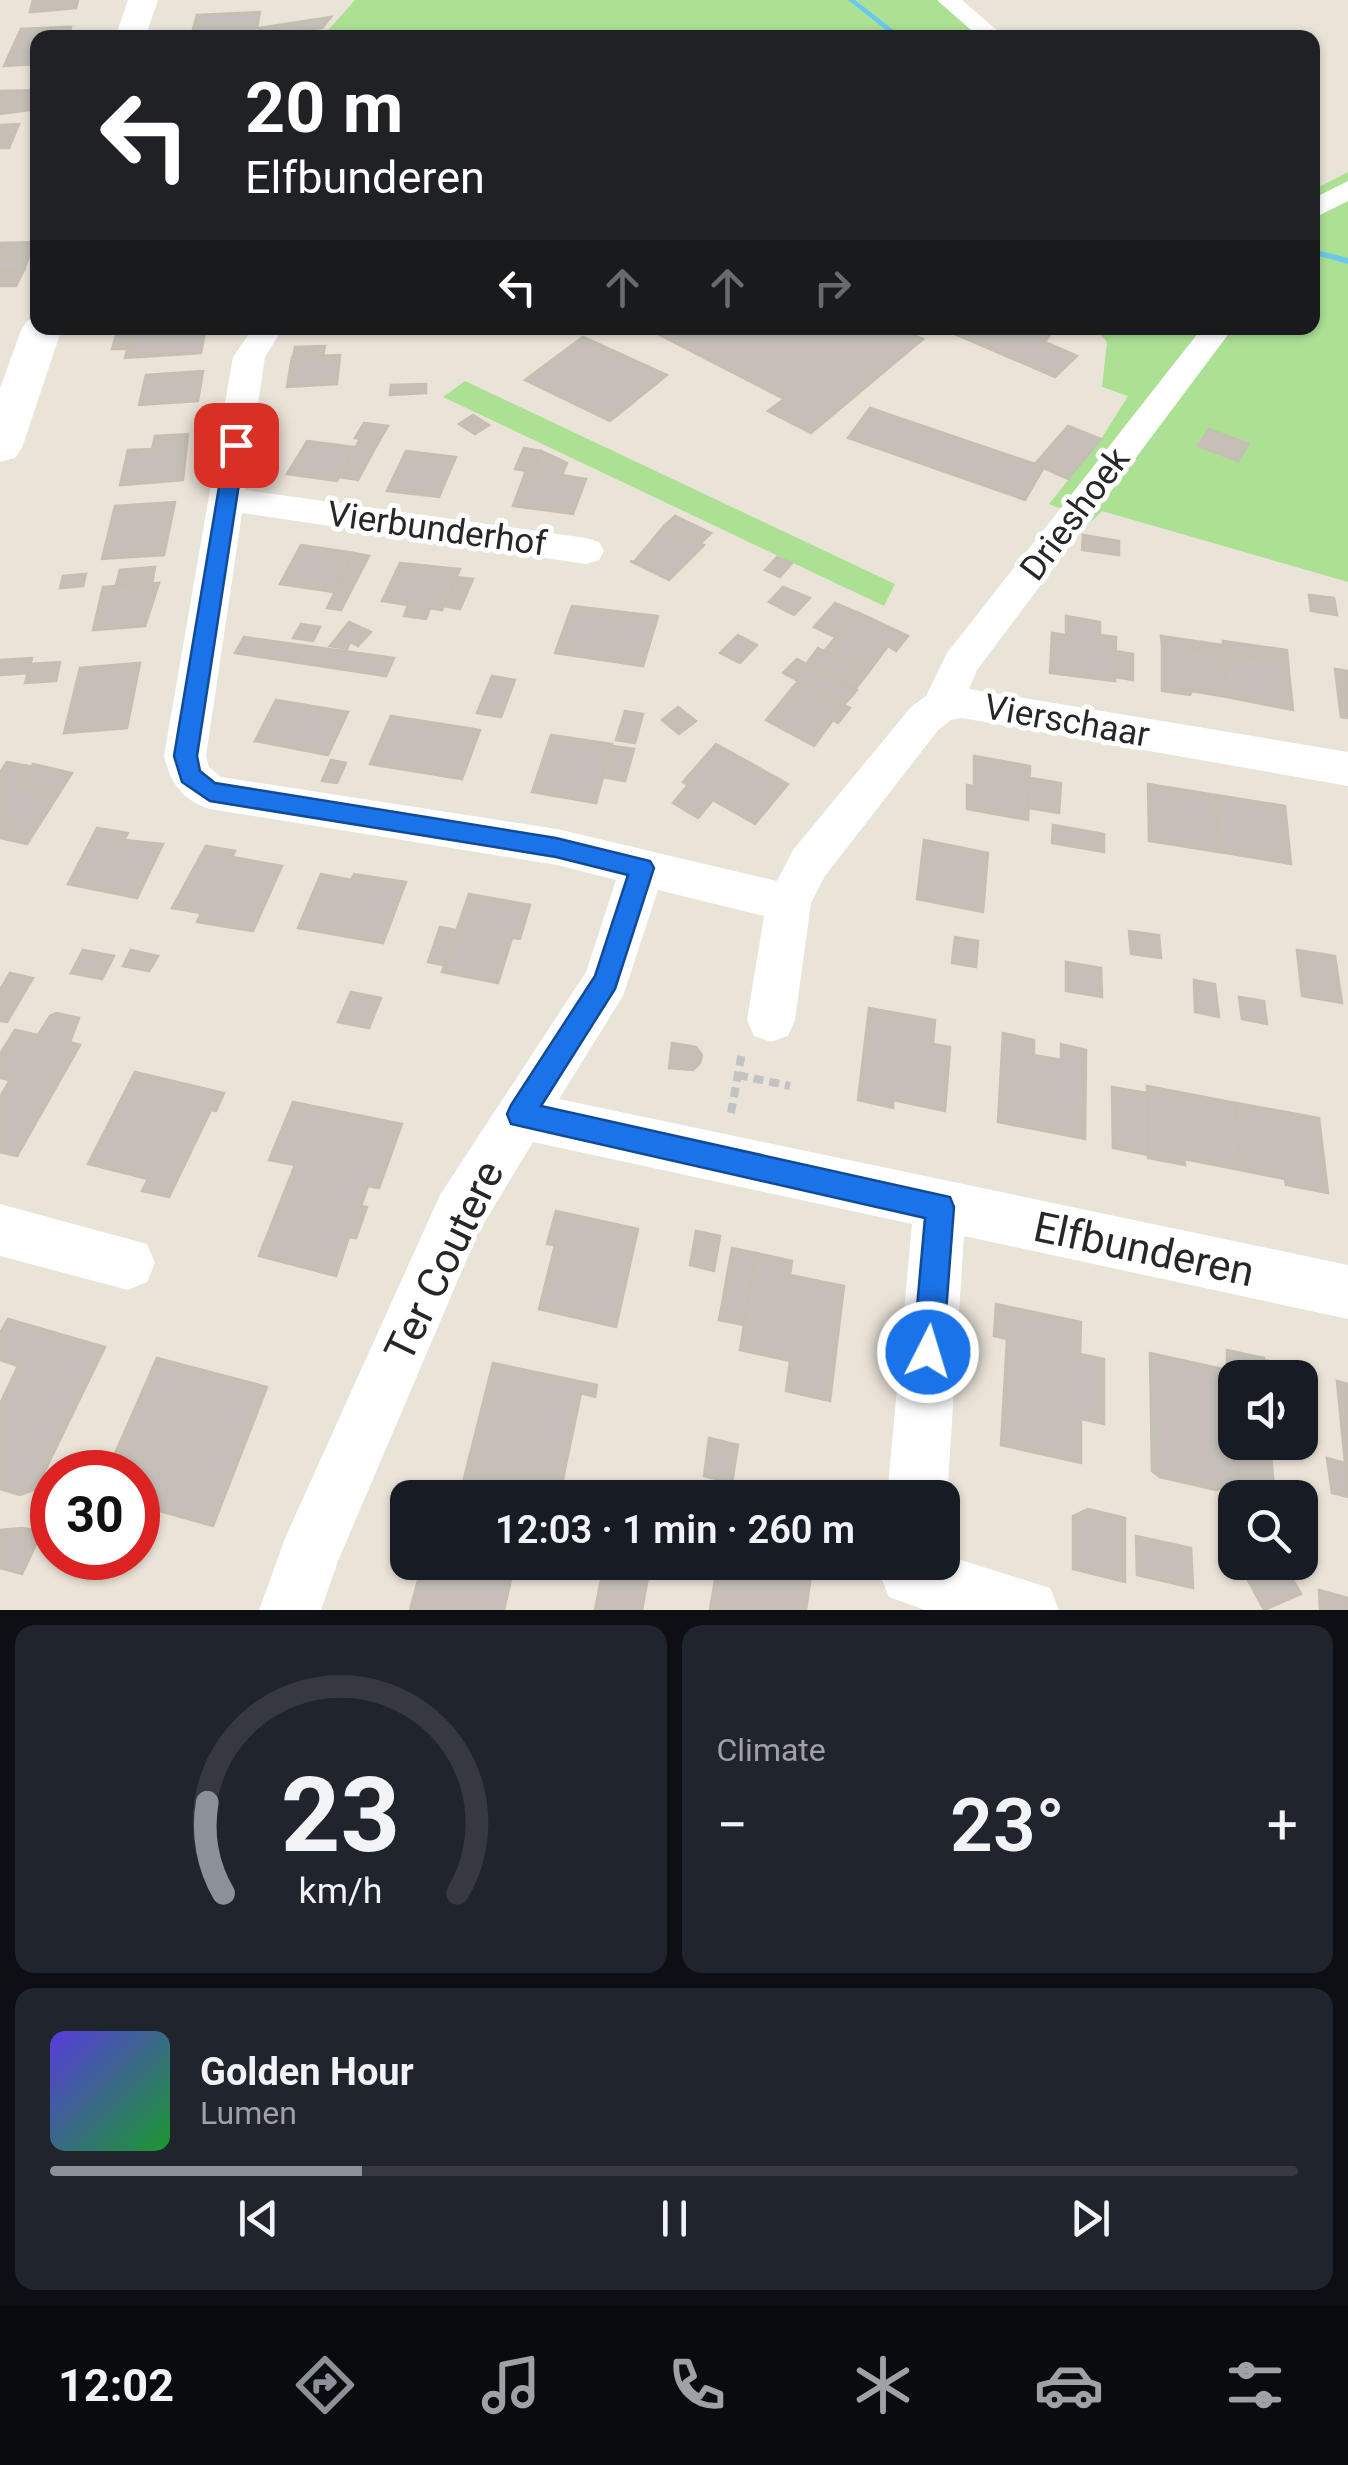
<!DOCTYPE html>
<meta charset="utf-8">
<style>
body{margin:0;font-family:Roboto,sans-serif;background:#20242c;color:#f1f3f6;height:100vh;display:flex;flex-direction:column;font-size:38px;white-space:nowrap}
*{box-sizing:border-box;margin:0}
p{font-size:32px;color:#9ea1a6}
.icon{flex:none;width:55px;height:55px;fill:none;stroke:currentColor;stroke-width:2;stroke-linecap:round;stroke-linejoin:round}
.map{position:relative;height:1610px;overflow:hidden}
.drawer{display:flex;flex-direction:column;gap:15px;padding:15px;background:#0d0f14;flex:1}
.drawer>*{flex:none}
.guide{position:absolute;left:30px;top:30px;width:1290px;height:305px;border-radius:20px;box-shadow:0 2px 8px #0004;background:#202124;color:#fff;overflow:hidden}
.tools{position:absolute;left:1218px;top:1360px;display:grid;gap:20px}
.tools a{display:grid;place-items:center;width:100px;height:100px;border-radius:20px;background:#171b24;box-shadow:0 2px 8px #0004;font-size:50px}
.speed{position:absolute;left:30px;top:1450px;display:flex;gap:20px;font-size:50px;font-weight:700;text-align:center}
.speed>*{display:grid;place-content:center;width:130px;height:130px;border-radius:50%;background:#171b24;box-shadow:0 2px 8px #0004;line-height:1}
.speed .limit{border:15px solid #d22;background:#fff;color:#111}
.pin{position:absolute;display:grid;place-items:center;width:85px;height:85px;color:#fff;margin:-42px;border-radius:20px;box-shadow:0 5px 15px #0006}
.me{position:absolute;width:110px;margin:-55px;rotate:5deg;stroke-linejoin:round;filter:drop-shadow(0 0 8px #0008)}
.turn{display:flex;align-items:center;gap:35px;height:210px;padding:0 50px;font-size:45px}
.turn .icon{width:130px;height:130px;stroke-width:2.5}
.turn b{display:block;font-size:70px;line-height:85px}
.lanes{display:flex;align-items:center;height:95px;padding:0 50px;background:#0003;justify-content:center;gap:50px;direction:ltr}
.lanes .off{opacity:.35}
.big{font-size:75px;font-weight:600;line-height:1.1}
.drawer .tile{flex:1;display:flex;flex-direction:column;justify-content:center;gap:15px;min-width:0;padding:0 35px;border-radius:20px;background:#20242c}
.drawer .dial{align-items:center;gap:0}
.dial svg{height:260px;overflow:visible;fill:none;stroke:#363941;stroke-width:7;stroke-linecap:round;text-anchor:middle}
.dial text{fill:#f1f3f6;stroke:none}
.song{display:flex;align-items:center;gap:30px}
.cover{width:120px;height:120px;border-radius:15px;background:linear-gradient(135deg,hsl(250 70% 55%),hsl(130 70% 35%))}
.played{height:10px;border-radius:5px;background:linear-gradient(90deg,#8c9099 25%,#363941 25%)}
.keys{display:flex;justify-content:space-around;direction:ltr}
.heat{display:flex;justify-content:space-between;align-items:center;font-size:55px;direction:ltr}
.drawer .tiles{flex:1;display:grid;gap:15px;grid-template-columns:1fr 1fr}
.tile:last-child{grid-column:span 2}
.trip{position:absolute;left:390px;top:1480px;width:570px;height:100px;border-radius:20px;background:#171b24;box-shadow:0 2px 8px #0004;font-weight:600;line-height:100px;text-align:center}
.tab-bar{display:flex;height:160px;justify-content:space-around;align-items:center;background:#090b0e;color:#9ea1a6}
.tab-bar .icon{width:70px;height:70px}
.tab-bar .current{color:#8c9099}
.tab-bar b{font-size:45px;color:#f1f3f6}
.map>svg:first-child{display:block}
.green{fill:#ace194}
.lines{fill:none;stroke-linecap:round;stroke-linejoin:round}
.stream{fill:#6ac8ed;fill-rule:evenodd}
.building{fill:#c5bfb8;stroke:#c5bfb2;stroke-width:2.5}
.path{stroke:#c3c3c3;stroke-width:8;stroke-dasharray:10 6;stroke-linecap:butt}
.minor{fill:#fff;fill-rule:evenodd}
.secondary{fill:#fff;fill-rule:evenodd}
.route{fill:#1a73e8;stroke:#114b97;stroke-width:2.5}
.labels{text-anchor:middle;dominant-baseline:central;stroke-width:10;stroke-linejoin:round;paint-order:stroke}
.street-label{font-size:35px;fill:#272727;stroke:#fff}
.near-street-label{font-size:42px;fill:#272727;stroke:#fff}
</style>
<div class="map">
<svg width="1348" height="1610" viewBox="0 0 1348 1610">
<rect width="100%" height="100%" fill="#eae3d8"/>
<g class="green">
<polygon points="355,0 941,0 989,38 321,38"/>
<polygon points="1348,172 1348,582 1102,511 1092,521 1049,504 1101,439 1128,396 1102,387 1107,342 1094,328 1312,328 1313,190"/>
<polygon points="465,381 895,584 884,606 443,397"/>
</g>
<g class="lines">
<g class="stream">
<polygon points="848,0 855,0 904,38 896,38"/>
<polygon points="1312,249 1348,258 1348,264 1312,254"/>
</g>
</g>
<g class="building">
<polygon points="33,0 78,0 76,8 30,12"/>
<polygon points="260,12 257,28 250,30 192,33 197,15"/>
<polygon points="331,17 322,28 260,35 259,28"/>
<polygon points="65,27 71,27 68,38 38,38 38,64 4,66 21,29"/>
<polygon points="38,90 38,109 0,114 0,91"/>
<polygon points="19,124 9,148 0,148 0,125"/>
<polygon points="35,242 29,256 0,257 0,243"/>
<polygon points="29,256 24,270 0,271 0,257"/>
<polygon points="24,270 16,286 0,286 0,271"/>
<polygon points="133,328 167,328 165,334 205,332 201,353 125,358"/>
<polygon points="898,328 923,339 811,433 768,411 784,399 648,329"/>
<polygon points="941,328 1028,328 1049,336 1045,342 1077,356 1055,377"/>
<polygon points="132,331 127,349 112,349 117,332"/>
<polygon points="583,337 667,375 610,421 525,380"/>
<polygon points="325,346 323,356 293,357 295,347"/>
<polygon points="340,355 337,384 287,387 292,357"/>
<polygon points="203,371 198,401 139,405 146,375"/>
<polygon points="426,384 426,393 390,395 391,385"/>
<polygon points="870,408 1035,464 1043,469 1025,500 848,438"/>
<polygon points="473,415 489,425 475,434 459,424"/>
<polygon points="364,423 388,426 379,441 355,438"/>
<polygon points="1068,426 1101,439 1068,479 1035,464"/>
<polygon points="1209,429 1249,444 1238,461 1198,446"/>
<polygon points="188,434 183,480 120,485 128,450 152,449 155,436"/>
<polygon points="360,439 379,441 358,480 339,477"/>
<polygon points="307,441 354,447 337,481 287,474"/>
<polygon points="524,448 541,451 533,472 515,469"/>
<polygon points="406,451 456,457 439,497 387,491"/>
<polygon points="541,451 567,463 562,475 586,479 573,514 513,506 526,471 533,472"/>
<polygon points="175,502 164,555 102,559 115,506"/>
<polygon points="675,516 711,533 701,543 664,526"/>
<polygon points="664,526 704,545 669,580 630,561 634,562"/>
<polygon points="1083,535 1119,541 1119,555 1082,550"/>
<polygon points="301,545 354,553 333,592 280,584"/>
<polygon points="354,553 369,556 341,610 327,608"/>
<polygon points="777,557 792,563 780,577 765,570"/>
<polygon points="400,563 460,569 442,610 430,608 426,619 404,616 408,605 382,601"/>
<polygon points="155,567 152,583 116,585 120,570"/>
<polygon points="86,574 83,586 60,588 63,576"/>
<polygon points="457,577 473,579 460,609 444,606"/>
<polygon points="159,583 145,626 93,630 103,587"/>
<polygon points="783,587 810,598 794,615 769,602"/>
<polygon points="1309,595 1334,598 1337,615 1311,611"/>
<polygon points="835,603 856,612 835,637 814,627"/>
<polygon points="572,606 658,616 643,666 555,653"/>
<polygon points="857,612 908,636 896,651 888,646 868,673 824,651"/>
<polygon points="1066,616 1100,622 1100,635 1116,637 1115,681 1050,673 1052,633 1066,635"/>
<polygon points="349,622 371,632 358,646 350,642 347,649 330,646"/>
<polygon points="301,624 320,627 313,641 293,638"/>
<polygon points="738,635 757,645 740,663 720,653"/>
<polygon points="1161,636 1223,645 1224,653 1162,644"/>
<polygon points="244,637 394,658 386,676 235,653"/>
<polygon points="1223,641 1287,650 1288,663 1224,653"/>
<polygon points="1162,644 1224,653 1227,697 1192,691 1190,695 1162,691"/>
<polygon points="818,648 868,673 856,688 807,663"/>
<polygon points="1115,651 1133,654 1133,680 1115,677"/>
<polygon points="1224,653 1288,663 1293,710 1227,697"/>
<polygon points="32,658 28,673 0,675 1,660"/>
<polygon points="797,659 857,690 844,705 783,673"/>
<polygon points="60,662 56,681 25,683 31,664"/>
<polygon points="140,663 127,728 64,733 80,668"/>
<polygon points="1335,669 1348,671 1348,718 1341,717"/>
<polygon points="492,676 515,680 501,717 477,713"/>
<polygon points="798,681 850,708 838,723 833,720 814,746 766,720"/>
<polygon points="276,700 348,712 328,755 255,741"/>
<polygon points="678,707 696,721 679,734 662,720"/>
<polygon points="625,711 643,714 635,743 616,740"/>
<polygon points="391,716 480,730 462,779 370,764"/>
<polygon points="551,735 612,744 596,803 532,792"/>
<polygon points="716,744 788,784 755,824 713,800 698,818 673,803 688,785 683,782"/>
<polygon points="612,746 634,749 625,781 603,777"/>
<polygon points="974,756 1030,766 1028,820 967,809 967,785 974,786"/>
<polygon points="331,760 346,763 337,783 322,781"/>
<polygon points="7,762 33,767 22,784 53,791 24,835 0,830 0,772"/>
<polygon points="33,764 72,773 27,844 0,838 0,830 24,835 53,791 22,784"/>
<polygon points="1030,778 1061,783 1059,813 1028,808"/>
<polygon points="1148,784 1216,795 1219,852 1149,841"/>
<polygon points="1216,795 1285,806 1291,864 1219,852"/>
<polygon points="1053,825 1104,834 1104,852 1052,843"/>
<polygon points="97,828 128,833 124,840 163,844 137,898 68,884"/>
<polygon points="924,840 988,853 983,912 917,899"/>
<polygon points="206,846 235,851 232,857 282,866 253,931 197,922 201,913 172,908"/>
<polygon points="321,874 351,880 354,874 406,882 383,943 298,928"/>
<polygon points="469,894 530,905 520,939 512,938 498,983 442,972"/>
<polygon points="440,927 456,930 444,965 428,962"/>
<polygon points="1129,931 1159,935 1161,958 1131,954"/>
<polygon points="955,937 978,941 976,967 952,963"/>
<polygon points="83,950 114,956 102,979 71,973"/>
<polygon points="131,950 158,956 149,971 123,966"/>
<polygon points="1297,950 1335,956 1342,1003 1302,996"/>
<polygon points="1066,962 1101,968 1102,997 1066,991"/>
<polygon points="10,973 33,978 7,1022 0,1021 0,990"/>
<polygon points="1194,980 1215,984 1219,1017 1195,1012"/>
<polygon points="351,992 381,998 369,1028 338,1022"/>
<polygon points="1239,997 1264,1001 1267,1024 1242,1019"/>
<polygon points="869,1008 935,1020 933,1044 950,1047 945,1111 893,1100 893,1108 858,1100"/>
<polygon points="56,1013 79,1018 70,1042 80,1045 17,1156 0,1152 0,1097 10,1080 0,1078 0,1054 15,1030 38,1035 50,1016"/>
<polygon points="1003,1033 1034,1040 1034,1055 1061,1060 1061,1044 1086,1050 1085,1139 998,1122"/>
<polygon points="672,1043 696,1047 702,1055 700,1063 693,1070 669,1068"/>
<polygon points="135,1072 224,1093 216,1111 211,1110 169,1197 142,1191 148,1179 88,1164"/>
<polygon points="1147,1086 1236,1103 1240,1170 1184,1159 1185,1165 1148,1158"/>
<polygon points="1112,1087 1147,1093 1148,1155 1113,1148"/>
<polygon points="293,1102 402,1124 379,1188 368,1186 361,1206 367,1207 356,1238 349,1237 336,1276 259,1256 295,1165 269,1160"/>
<polygon points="1236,1103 1319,1118 1328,1193 1286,1185 1285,1179 1240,1170"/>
<polygon points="556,1211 638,1229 616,1327 539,1309 555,1245 547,1244"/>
<polygon points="696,1231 720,1236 714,1271 690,1265"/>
<polygon points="732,1248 756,1253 744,1325 719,1320"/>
<polygon points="756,1253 792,1261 790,1275 844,1286 830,1401 786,1391 790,1361 740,1350"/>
<polygon points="996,1304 1081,1322 1080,1354 1104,1359 1104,1424 1081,1419 1081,1463 1001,1445 1007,1339 994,1336"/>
<polygon points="8,1319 105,1347 36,1489 20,1495 0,1489 0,1404 18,1366 0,1360 0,1333"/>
<polygon points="1227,1350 1264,1358 1265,1378 1235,1378 1235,1442 1270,1442 1274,1490 1233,1481 1233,1486 1216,1490 1160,1477 1152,1471 1150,1353 1227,1370"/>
<polygon points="157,1358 267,1387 213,1526 138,1505 138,1472 107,1472"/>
<polygon points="1264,1360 1292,1366 1293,1378 1265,1378"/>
<polygon points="493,1363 597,1385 595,1397 581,1393 559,1498 493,1498 461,1490"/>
<polygon points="1337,1381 1348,1384 1348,1497 1332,1493 1327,1458 1345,1463"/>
<polygon points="709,1438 738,1445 732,1483 704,1476"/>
<polygon points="1088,1509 1125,1518 1125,1582 1073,1569 1073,1516"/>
<polygon points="22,1528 42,1532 22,1574 0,1568 0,1530"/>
<polygon points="1136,1536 1191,1548 1193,1588 1137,1575"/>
<polygon points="423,1562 498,1562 514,1567 504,1610 410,1610"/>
<polygon points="718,1562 813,1562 806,1610 710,1610"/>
<polygon points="1255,1562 1283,1562 1301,1594 1264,1610 1242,1569"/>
<polygon points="604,1564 636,1569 635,1574 648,1577 642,1610 595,1610"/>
<polygon points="1319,1590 1348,1598 1348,1610 1320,1610"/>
</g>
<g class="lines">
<g class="path">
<polyline points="738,1075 790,1086"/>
<polyline points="731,1113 742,1052"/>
</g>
<g class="minor">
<polygon points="937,0 962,0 1006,38 980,38"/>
<polygon points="1348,181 1348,201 1312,219 1312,199"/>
<path d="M253,328H283L265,357L245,490L586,538L599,542L604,551L599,560L586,564L242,513L206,756L209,767L221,777L557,829L777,881L793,850L911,707L926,696L947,653L1202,328H1233L977,670L969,689L1348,752V786L962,718L951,720L939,729L825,876L811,903L795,1020L788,1036L771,1042L754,1036L747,1020L764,916L658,890L623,996L559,1099L1348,1265V1319L964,1236L947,1498L942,1508V1498H887L912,1224L533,1142L478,1233L338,1561L321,1610H259L286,1536L440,1195L586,972L616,880L557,865L210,809C182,800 171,784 164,756L233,357Z"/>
<polygon points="0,1204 147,1244 155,1263 147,1282 128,1290 0,1256"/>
<polygon points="942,1554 1050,1588 1059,1610 925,1610 889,1597 880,1575 881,1562 942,1562"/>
</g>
<g class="secondary">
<polygon points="128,0 158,0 145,38 115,38"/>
<polygon points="38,317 38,328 62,328 22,448 15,458 0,462 0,388 22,328 28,320"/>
</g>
</g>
<polygon class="route" points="236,439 245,445 197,756 200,771 215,783 556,838 650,861 654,868 615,989 541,1106 950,1197 954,1207 943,1352 939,1363 928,1367 918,1363 913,1352 925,1218 511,1124 507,1114 511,1105 595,976 628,875 556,857 210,801 182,782 174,756 226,445"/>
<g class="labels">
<g class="street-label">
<text transform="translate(1075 514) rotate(-53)">Drieshoek</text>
<text transform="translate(437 529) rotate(8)">Vierbunderhof</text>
<text transform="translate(1067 721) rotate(10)">Vierschaar</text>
</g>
<g class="near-street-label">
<text transform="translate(1144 1249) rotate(12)">Elfbunderen</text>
<text transform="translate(444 1261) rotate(-64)">Ter Coutere</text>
</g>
</g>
</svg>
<div class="tools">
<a><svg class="icon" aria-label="sound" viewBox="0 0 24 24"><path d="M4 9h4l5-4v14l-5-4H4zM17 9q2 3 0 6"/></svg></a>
<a><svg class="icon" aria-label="search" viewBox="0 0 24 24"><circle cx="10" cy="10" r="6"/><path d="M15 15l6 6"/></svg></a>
</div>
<div class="speed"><div class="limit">30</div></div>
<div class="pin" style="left:236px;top:445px;background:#d93025"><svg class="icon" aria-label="arrive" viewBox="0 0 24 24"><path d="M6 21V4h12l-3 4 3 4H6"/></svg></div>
<svg class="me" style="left:928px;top:1352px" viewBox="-20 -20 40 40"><circle r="17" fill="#1a73e8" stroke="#fff" stroke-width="3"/><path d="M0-11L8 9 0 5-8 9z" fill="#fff"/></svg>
<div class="trip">12:03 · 1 min · 260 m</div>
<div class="guide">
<div class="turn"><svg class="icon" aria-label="left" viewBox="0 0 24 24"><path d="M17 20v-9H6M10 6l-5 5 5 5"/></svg><div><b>20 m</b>Elfbunderen</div></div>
<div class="lanes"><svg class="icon" aria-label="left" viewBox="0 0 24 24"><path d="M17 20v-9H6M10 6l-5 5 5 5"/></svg><svg class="icon off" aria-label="ahead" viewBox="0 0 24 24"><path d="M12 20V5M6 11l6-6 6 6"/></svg><svg class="icon off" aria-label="ahead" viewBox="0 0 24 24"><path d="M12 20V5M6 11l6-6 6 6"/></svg><svg class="icon off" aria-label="right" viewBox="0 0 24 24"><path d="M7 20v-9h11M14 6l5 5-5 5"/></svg></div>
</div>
</div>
<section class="drawer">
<div class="tiles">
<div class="tile dial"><svg viewBox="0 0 100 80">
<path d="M14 69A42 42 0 1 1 86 69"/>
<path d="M14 69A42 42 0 0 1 9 41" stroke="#8c9099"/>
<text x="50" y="56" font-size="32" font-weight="700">23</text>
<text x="50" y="72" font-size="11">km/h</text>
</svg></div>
<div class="tile"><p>Climate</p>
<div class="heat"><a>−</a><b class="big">23°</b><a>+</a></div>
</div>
<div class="tile">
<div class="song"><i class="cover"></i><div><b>Golden Hour</b><p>Lumen</p></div></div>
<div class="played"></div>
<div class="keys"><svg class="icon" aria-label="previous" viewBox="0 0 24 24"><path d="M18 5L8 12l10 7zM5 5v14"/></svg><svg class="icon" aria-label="pause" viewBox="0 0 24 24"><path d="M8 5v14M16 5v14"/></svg><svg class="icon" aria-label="next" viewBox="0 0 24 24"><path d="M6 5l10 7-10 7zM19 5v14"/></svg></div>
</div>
</div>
</section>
<nav class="tab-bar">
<b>12:02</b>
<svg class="icon current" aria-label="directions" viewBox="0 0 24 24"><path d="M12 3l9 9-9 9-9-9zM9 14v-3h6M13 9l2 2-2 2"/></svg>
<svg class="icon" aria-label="music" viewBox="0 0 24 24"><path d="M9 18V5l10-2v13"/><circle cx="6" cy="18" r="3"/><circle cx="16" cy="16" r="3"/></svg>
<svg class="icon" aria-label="phone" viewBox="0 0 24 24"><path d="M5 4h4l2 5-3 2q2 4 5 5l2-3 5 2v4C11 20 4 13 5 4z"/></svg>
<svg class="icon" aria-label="climate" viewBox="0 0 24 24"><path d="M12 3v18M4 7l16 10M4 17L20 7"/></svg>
<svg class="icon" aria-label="car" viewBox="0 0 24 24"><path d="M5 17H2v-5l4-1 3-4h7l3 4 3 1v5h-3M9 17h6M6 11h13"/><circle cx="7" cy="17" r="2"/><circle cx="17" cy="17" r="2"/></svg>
<svg class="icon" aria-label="filters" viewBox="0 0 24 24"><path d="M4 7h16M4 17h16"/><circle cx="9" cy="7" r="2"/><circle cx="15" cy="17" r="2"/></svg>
</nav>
